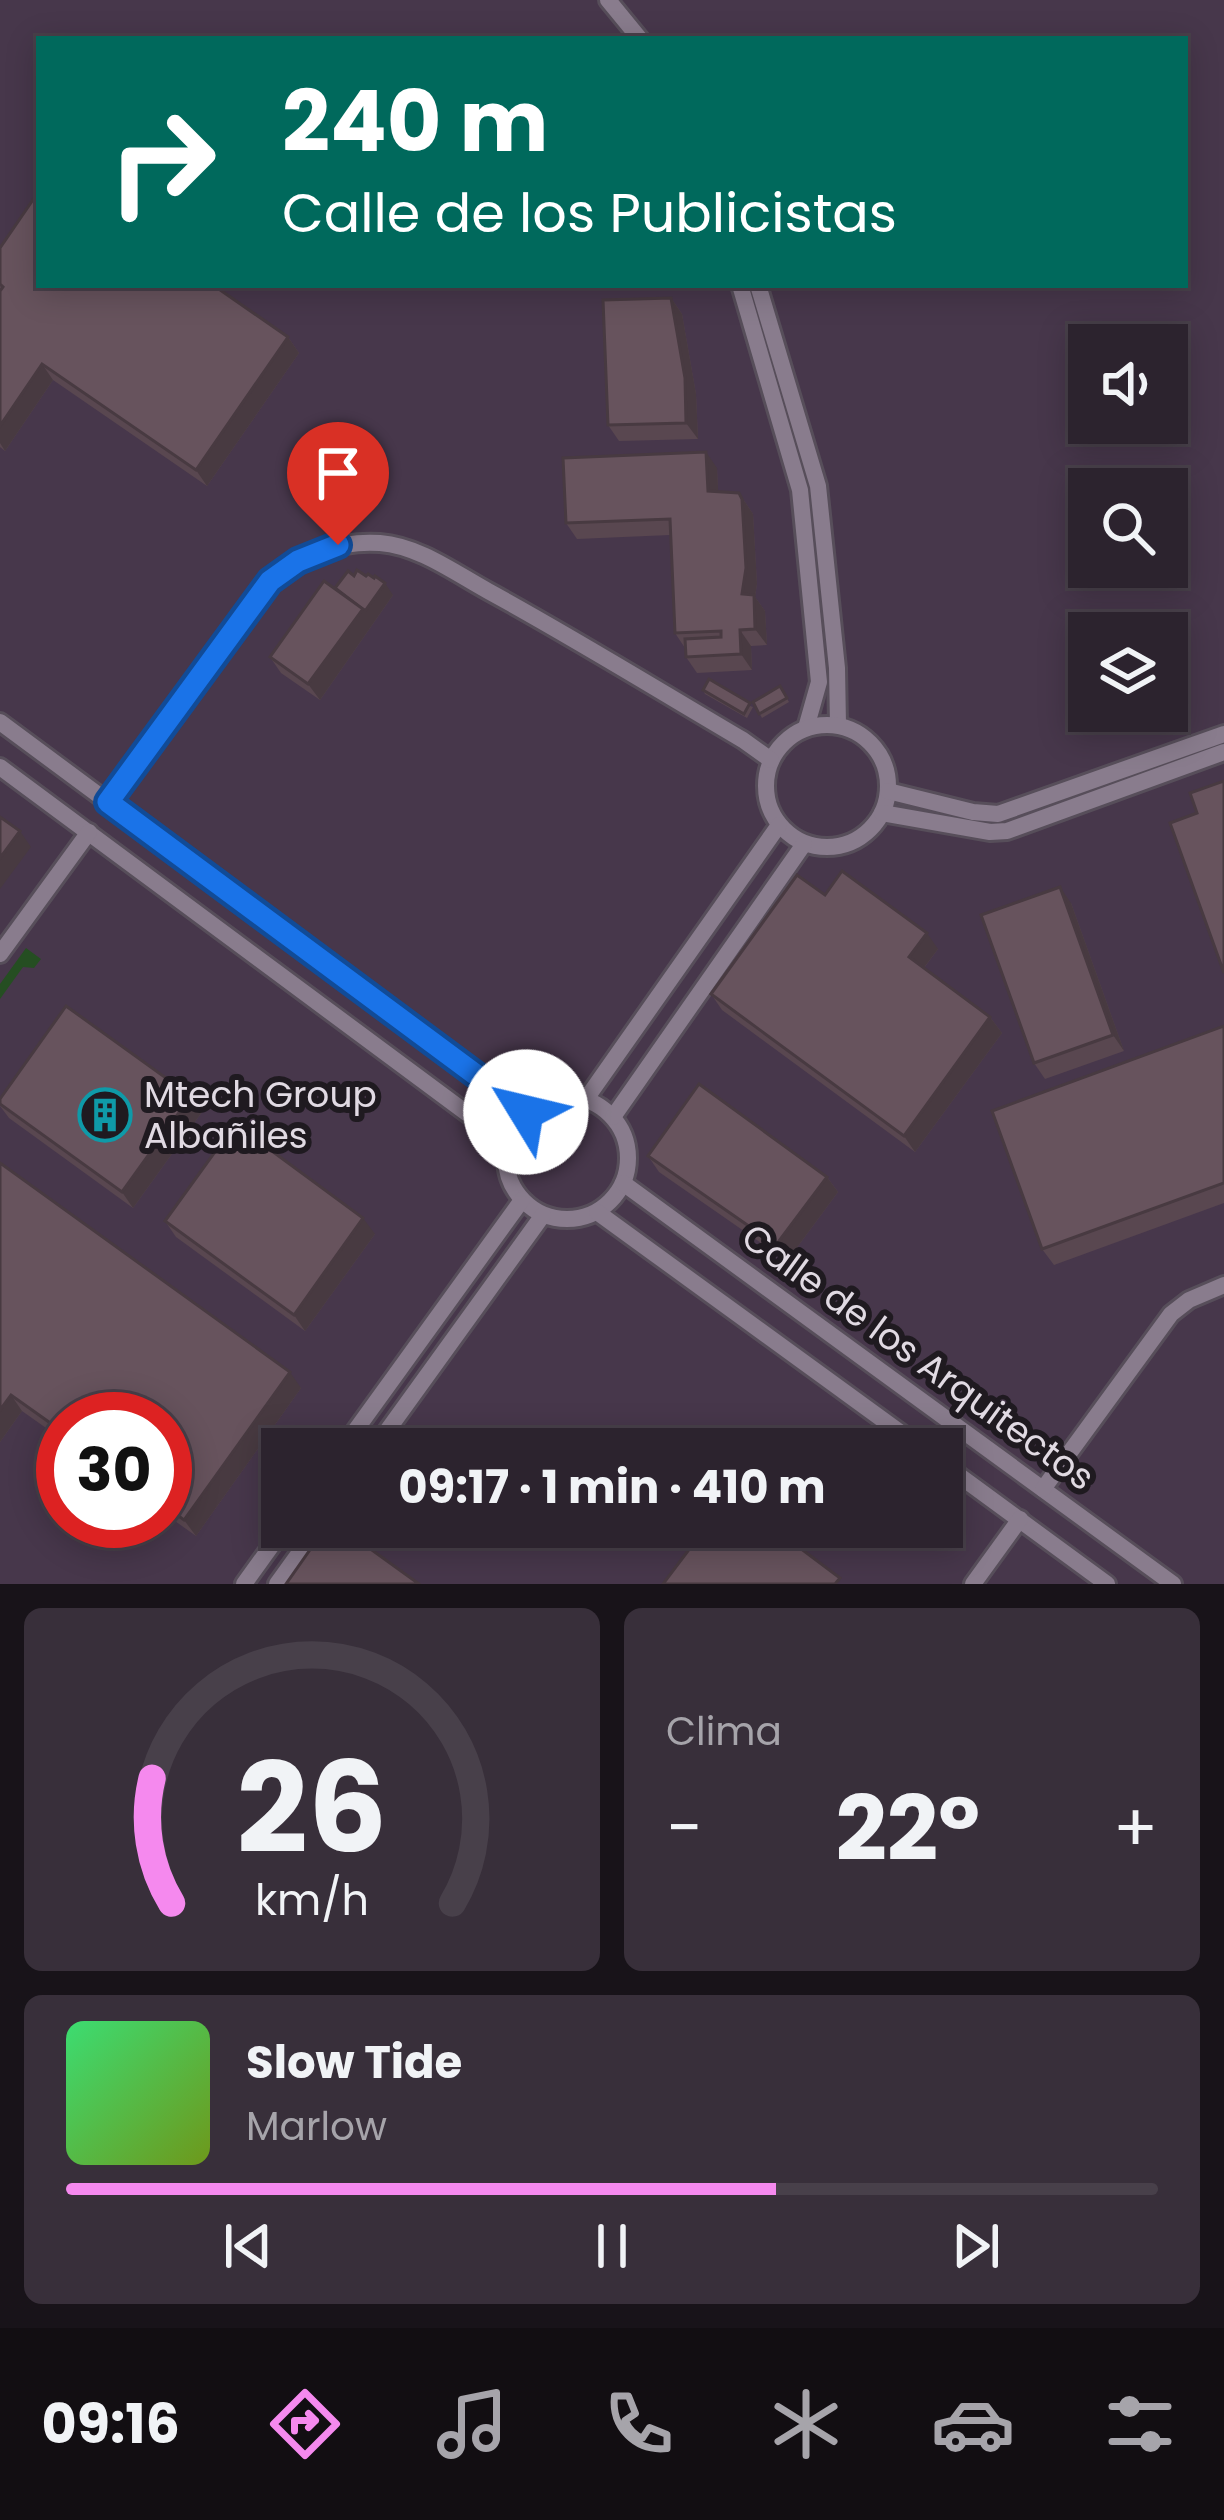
<!DOCTYPE html>
<html lang="es">
<meta charset="utf-8">
<style>
body{margin:0;font-family:Poppins,sans-serif;background:#382f3a;color:#f1f3f6;height:100vh;display:flex;flex-direction:column;font-size:45px;white-space:nowrap}
*{box-sizing:border-box;margin:0}
p{font-size:39px;color:#a6a4aa}
.icon{flex:none;width:66px;height:66px;fill:none;stroke:currentColor;stroke-width:2;stroke-linecap:round;stroke-linejoin:round}
.map{position:relative;height:1584px;overflow:hidden}
.drawer{display:flex;flex-direction:column;gap:24px;padding:24px;background:#181319;flex:1}
.drawer>*{flex:none}
.guide{position:absolute;left:36px;top:36px;width:1152px;height:252px;border-radius:0px;box-shadow:0 6px 30px #0003,0 0 0 3px #48404a;background:#00695c;color:#fff;overflow:hidden}
.buttons{position:absolute;left:1068px;top:324px;display:grid;gap:24px}
.buttons a{display:grid;place-items:center;width:120px;height:120px;border-radius:0px;background:#2c232e;box-shadow:0 6px 30px #0003,0 0 0 3px #48404a;font-size:60px}
.speed{position:absolute;left:36px;top:1392px;display:flex;gap:24px;font-size:60px;font-weight:700;text-align:center}
.speed>*{display:grid;place-content:center;width:156px;height:156px;border-radius:50%;background:#2c232e;box-shadow:0 6px 30px #0003,0 0 0 3px #48404a;line-height:1}
.speed .limit{border:18px solid #d22;background:#fff;color:#111}
.pin{position:absolute;display:grid;place-items:center;width:102px;height:102px;color:#fff;margin:-123px -51px;border-radius:50% 50% 50% 0;rotate:-45deg;box-shadow:0 0 12px #0007}
.pin .icon{rotate:45deg}
.me{position:absolute;width:132px;margin:-66px;rotate:306deg;stroke-linejoin:round;filter:drop-shadow(0 0 9px #0008)}
.turn{display:flex;align-items:center;gap:42px;height:252px;padding:0 48px;font-size:54px}
.turn .icon{width:156px;height:156px;stroke-width:2.5}
.turn b{display:block;font-size:84px;line-height:102px}
.big{font-size:90px;font-weight:700;line-height:1.1}
.drawer .widget{flex:1;display:flex;flex-direction:column;justify-content:center;gap:18px;min-width:0;padding:0 42px;border-radius:18px;background:#382f3a}
.drawer .dial{align-items:center;gap:0}
.dial svg{height:312px;overflow:visible;fill:none;stroke:#48404a;stroke-width:7;stroke-linecap:round;text-anchor:middle}
.dial text{fill:#f1f3f6;stroke:none}
.song{display:flex;align-items:center;gap:36px}
.cover{width:144px;height:144px;border-radius:18px;background:linear-gradient(135deg,hsl(140 70% 55%),hsl(80 70% 35%))}
.played{height:12px;border-radius:6px;background:linear-gradient(90deg,#f589ee 65%,#48404a 65%)}
.keys{display:flex;justify-content:space-around;direction:ltr}
.heat{display:flex;justify-content:space-between;align-items:center;font-size:66px;direction:ltr}
.drawer .tiles{flex:1;display:grid;gap:24px;grid-template-columns:1fr 1fr}
.widget:last-child{grid-column:span 2}
.trip{position:absolute;left:261px;top:1428px;width:702px;height:120px;border-radius:0px;background:#2c232e;box-shadow:0 6px 30px #0003,0 0 0 3px #48404a;font-weight:700;line-height:120px;text-align:center}
.menu{display:flex;height:192px;justify-content:space-around;align-items:center;background:#120e12;color:#a6a4aa}
.menu .icon{width:84px;height:84px}
.menu .current{color:#f589ee}
.menu b{font-size:54px;color:#f1f3f6}
.map>svg:first-child{display:block}
.built{fill:#47374b;fill-rule:evenodd}
.green{fill:#254e22}
.lines{fill:none;stroke-linecap:round;stroke-linejoin:round}
.street-casing{stroke:#574e5a;stroke-width:22}
.street{stroke:#897c8d;stroke-width:16}
.wall{fill:#594750}
.shaded-wall{fill:#483a41}
.building{fill:#67535d;stroke:#483a41;stroke-width:3}
.route-casing{stroke:#114b97;stroke-width:30}
.route{stroke:#1a73e8;stroke-width:21}
.labels{text-anchor:middle;dominant-baseline:central;stroke-width:12;stroke-linejoin:round;paint-order:stroke}
.poi-label{font-size:36px;fill:#e1dae3;stroke:#1f1a20;text-anchor:start}
.street-label{font-size:36px;fill:#e1dae3;stroke:#1f1a20}
</style>
<div class="map">
<svg width="1224" height="1584" viewBox="0 0 1224 1584">
<rect width="100%" height="100%" fill="#3b2f3e"/>
<path class="built" d="M0,0H1224V1584H0ZM39,39H1185V285H39ZM1089,345H1167V423H1089ZM1089,489H1167V567H1089ZM1089,633H1167V711H1089ZM63,1419H165V1521H63ZM282,1449H942V1527H282Z"/>
<polygon class="green" points="26,948 41,959 34,968 23,967 0,999 0,984"/>
<g class="lines">
<g class="street-casing">
<g id="street">
<polyline points="608,0 640,39"/>
<polyline points="740,285 800,490 819,682 806,728"/>
<polyline points="758,285 818,486 837,668 838,725"/>
<polyline points="0,722 526,1112"/>
<circle cx="827" cy="786" r="61"/>
<polyline points="0,767 507,1143"/>
<polyline points="888,791 973,812 998,814 1224,734"/>
<path d="M108,802L270,581C303,556 337,540 380,543C419,546 455,573 488,591C574,638 658,690 743,740L771,760"/>
<polyline points="882,813 990,832 1007,831 1224,752"/>
<polyline points="0,954 89,832"/>
<circle cx="567" cy="1158" r="61"/>
<polyline points="586,1099 779,825"/>
<polyline points="613,1117 804,844"/>
<polyline points="623,1183 1173,1584"/>
<polyline points="597,1212 923,1449"/>
<polyline points="342,1449 522,1200"/>
<polyline points="374,1449 543,1215"/>
<polyline points="942,1463 1107,1584"/>
<polyline points="1043,1489 1171,1314 1189,1300 1224,1285"/>
<polyline points="244,1584 285,1527"/>
<polyline points="277,1584 318,1527"/>
<polyline points="973,1584 1020,1519"/>
</g>
</g>
<use href="#street" class="street"/>
</g>
<g class="wall">
<polygon points="0,248 288,337 299,353 207,486 53,380 5,451 0,447"/>
<polygon points="671,298 682,314 696,394 698,439 619,441 608,425"/>
<polygon points="717,468 718,492 739,493 753,514 757,584 755,597 765,611 767,645 751,646 752,670 697,673 686,657 685,648 675,633 670,535 577,539 566,523"/>
<polygon points="354,576 393,595 320,700 281,673 270,657 335,588"/>
<polygon points="780,686 789,702 762,718 753,702"/>
<polygon points="703,690 753,707 747,718 705,694"/>
<polygon points="825,895 938,949 924,968 990,1017 1002,1033 915,1152 722,1010 711,994"/>
<polygon points="1071,903 1124,1051 1045,1079 1034,1063"/>
<polygon points="1224,1026 1224,1203 1054,1265 1042,1249"/>
<polygon points="0,1099 202,1112 133,1208 9,1118 0,1106"/>
<polygon points="648,1156 827,1177 838,1192 787,1261 659,1172"/>
<polygon points="0,1163 301,1388 196,1536 165,1514 165,1419 63,1419 63,1440 22,1411 0,1442"/>
<polygon points="165,1221 375,1234 305,1331 176,1237"/>
</g>
<g class="shaded-wall">
<polygon points="671,298 682,314 696,394 698,439 686,423"/>
<polygon points="288,337 299,353 207,486 196,470"/>
<polygon points="42,364 53,380 5,451 0,443 0,426"/>
<polygon points="706,452 717,468 719,507 708,491"/>
<polygon points="739,493 753,514 757,584 755,597 765,611 767,645 755,629 742,594"/>
<polygon points="385,583 393,595 320,700 308,684 363,609"/>
<polygon points="740,630 751,646 752,670 741,654"/>
<polygon points="20,831 31,847 0,889 0,858"/>
<polygon points="1060,887 1071,903 1124,1051 1113,1035"/>
<polygon points="927,933 938,949 920,973 909,957"/>
<polygon points="990,1017 1002,1033 915,1152 904,1136"/>
<polygon points="191,1096 202,1112 133,1208 122,1192"/>
<polygon points="827,1177 838,1192 787,1261 776,1245"/>
<polygon points="363,1218 375,1234 305,1331 294,1315"/>
<polygon points="290,1372 301,1388 196,1536 184,1520"/>
<polygon points="11,1395 22,1411 0,1442 0,1410"/>
</g>
<g class="building">
<polygon points="39,191 39,285 213,285 288,337 196,470 42,364 0,426 0,291 3,287 0,284 0,248"/>
<polygon points="671,298 685,378 686,423 608,425 603,300"/>
<polygon points="706,452 708,491 739,493 742,499 746,568 742,594 754,595 755,629 740,630 741,654 686,657 685,639 721,637 721,631 675,633 670,519 566,523 563,458"/>
<polygon points="357,570 366,576 368,574 374,578 375,576 385,583 365,611 335,588 348,571 354,576"/>
<polygon points="324,581 363,609 308,684 270,657"/>
<polygon points="709,679 750,703 744,714 703,690"/>
<polygon points="780,686 787,698 759,714 753,702"/>
<polygon points="1224,781 1224,973 1170,823 1197,813 1190,793"/>
<polygon points="0,817 20,831 0,858"/>
<polygon points="842,871 927,933 909,957 990,1017 904,1136 711,994 797,875 825,895"/>
<polygon points="1060,887 1113,1035 1034,1063 981,915"/>
<polygon points="66,1006 191,1096 122,1192 0,1104 0,1099"/>
<polygon points="1224,1026 1224,1183 1042,1249 992,1111"/>
<polygon points="699,1084 827,1177 776,1245 648,1156"/>
<polygon points="235,1124 363,1218 294,1315 165,1221"/>
<polygon points="0,1163 290,1372 184,1520 165,1506 165,1419 63,1419 63,1432 11,1395 0,1410"/>
<polygon points="326,1527 340,1527 419,1584 286,1584"/>
<polygon points="706,1527 772,1527 840,1578 835,1584 663,1584"/>
</g>
<g class="lines">
<g class="route-casing">
<polyline id="route" points="338,545 298,561 270,581 108,802 526,1112"/>
</g>
<use href="#route" class="route"/>
</g>
<defs>
<g id="building-ring" transform="scale(2.7)"><circle r="9.5" fill="#1f1a20" stroke="#0f9aa8" stroke-width="1.5"/><path d="M-4-6H4V6H1V3H-1V6H-4ZM-2.5-4.3h1.7v1.8h-1.7ZM.8-4.3h1.7v1.8H.8ZM-2.5-1h1.7V.8h-1.7ZM.8-1h1.7V.8H.8Z" fill="#0f9aa8"/></g>
</defs>
<g fill-rule="evenodd">
<use href="#building-ring" x="105" y="1115"/>
</g>
<g class="labels">
<g class="poi-label">
<text x="144" y="1094">Mtech Group<tspan x="144" dy="41">Albañiles</tspan></text>
</g>
<g class="street-label">
<text transform="translate(918 1357) rotate(36)">Calle de los Arquitectos</text>
</g>
</g>
</svg>
<div class="buttons">
<a><svg class="icon" aria-label="sound" viewBox="0 0 24 24"><path d="M4 9h4l5-4v14l-5-4H4zM17 9q2 3 0 6"/></svg></a>
<a><svg class="icon" aria-label="search" viewBox="0 0 24 24"><circle cx="10" cy="10" r="6"/><path d="M15 15l6 6"/></svg></a>
<a><svg class="icon" aria-label="layers" viewBox="0 0 24 24"><path d="M12 4l9 5-9 5-9-5zM3 14l9 5 9-5"/></svg></a>
</div>
<div class="speed"><div class="limit">30</div></div>
<div class="pin" style="left:338px;top:545px;background:#d93025"><svg class="icon" aria-label="arrive" viewBox="0 0 24 24"><path d="M6 21V4h12l-3 4 3 4H6"/></svg></div>
<svg class="me" style="left:526px;top:1112px" viewBox="-20 -20 40 40"><circle r="19" fill="#fff"/><path d="M0-13L10 11 0 6-10 11z" fill="#1a73e8"/></svg>
<div class="trip">09:17 · 1 min · 410 m</div>
<div class="guide">
<div class="turn"><svg class="icon" aria-label="right" viewBox="0 0 24 24"><path d="M7 20v-9h11M14 6l5 5-5 5"/></svg><div><b>240 m</b>Calle de los Publicistas</div></div>
</div>
</div>
<section class="drawer">
<div class="tiles">
<div class="widget dial"><svg viewBox="0 0 100 80">
<path d="M14 69A42 42 0 1 1 86 69"/>
<path d="M14 69A42 42 0 0 1 9 37" stroke="#f589ee"/>
<text x="50" y="56" font-size="32" font-weight="700">26</text>
<text x="50" y="72" font-size="11">km/h</text>
</svg></div>
<div class="widget"><p>Clima</p>
<div class="heat"><a>−</a><b class="big">22°</b><a>+</a></div>
</div>
<div class="widget">
<div class="song"><i class="cover"></i><div><b>Slow Tide</b><p>Marlow</p></div></div>
<div class="played"></div>
<div class="keys"><svg class="icon" aria-label="previous" viewBox="0 0 24 24"><path d="M18 5L8 12l10 7zM5 5v14"/></svg><svg class="icon" aria-label="pause" viewBox="0 0 24 24"><path d="M8 5v14M16 5v14"/></svg><svg class="icon" aria-label="next" viewBox="0 0 24 24"><path d="M6 5l10 7-10 7zM19 5v14"/></svg></div>
</div>
</div>
</section>
<nav class="menu">
<b>09:16</b>
<svg class="icon current" aria-label="directions" viewBox="0 0 24 24"><path d="M12 3l9 9-9 9-9-9zM9 14v-3h6M13 9l2 2-2 2"/></svg>
<svg class="icon" aria-label="music" viewBox="0 0 24 24"><path d="M9 18V5l10-2v13"/><circle cx="6" cy="18" r="3"/><circle cx="16" cy="16" r="3"/></svg>
<svg class="icon" aria-label="phone" viewBox="0 0 24 24"><path d="M5 4h4l2 5-3 2q2 4 5 5l2-3 5 2v4C11 20 4 13 5 4z"/></svg>
<svg class="icon" aria-label="climate" viewBox="0 0 24 24"><path d="M12 3v18M4 7l16 10M4 17L20 7"/></svg>
<svg class="icon" aria-label="car" viewBox="0 0 24 24"><path d="M5 17H2v-5l4-1 3-4h7l3 4 3 1v5h-3M9 17h6M6 11h13"/><circle cx="7" cy="17" r="2"/><circle cx="17" cy="17" r="2"/></svg>
<svg class="icon" aria-label="filters" viewBox="0 0 24 24"><path d="M4 7h16M4 17h16"/><circle cx="9" cy="7" r="2"/><circle cx="15" cy="17" r="2"/></svg>
</nav>
